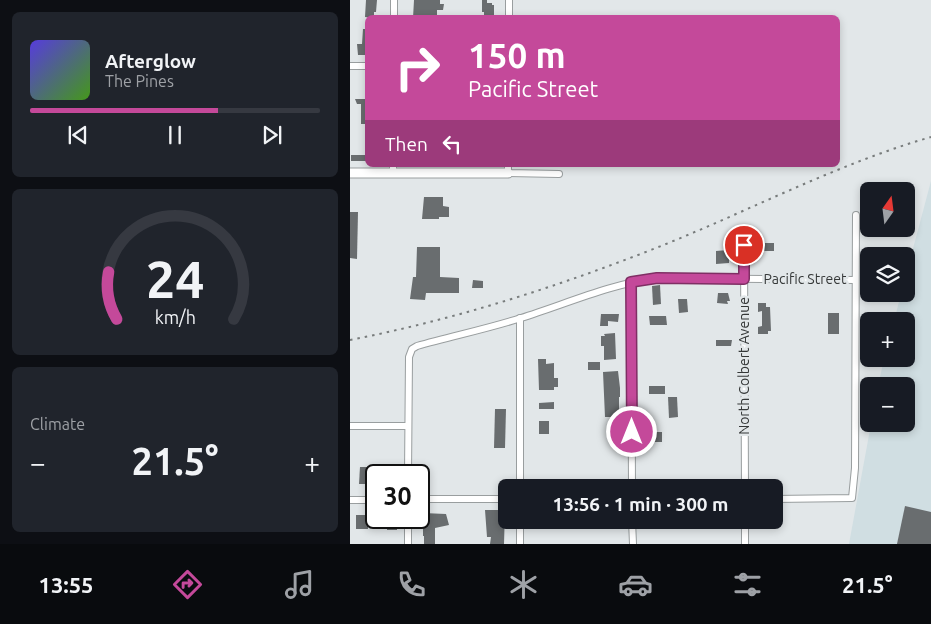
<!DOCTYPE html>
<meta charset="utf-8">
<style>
body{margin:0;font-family:Ubuntu,sans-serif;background:#20242c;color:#f1f3f6;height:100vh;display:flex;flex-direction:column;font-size:19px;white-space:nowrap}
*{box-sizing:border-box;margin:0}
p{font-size:16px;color:#9ea1a6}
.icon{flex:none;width:28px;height:28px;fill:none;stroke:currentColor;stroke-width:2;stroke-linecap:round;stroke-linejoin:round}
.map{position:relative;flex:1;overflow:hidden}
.side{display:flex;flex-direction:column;gap:12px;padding:12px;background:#0d0f14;width:350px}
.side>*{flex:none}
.hud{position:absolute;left:15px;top:15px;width:475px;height:152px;border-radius:8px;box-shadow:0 2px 8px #0003;background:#c4499a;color:#fff;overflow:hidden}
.needle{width:32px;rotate:14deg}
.tools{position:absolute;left:510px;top:182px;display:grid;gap:10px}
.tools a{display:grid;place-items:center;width:55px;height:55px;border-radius:8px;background:#171b24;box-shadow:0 2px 8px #0003;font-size:25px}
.speed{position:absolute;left:15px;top:464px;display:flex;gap:10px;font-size:25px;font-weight:700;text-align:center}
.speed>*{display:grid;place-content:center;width:65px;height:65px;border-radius:50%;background:#171b24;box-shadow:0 2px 8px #0003;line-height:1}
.speed .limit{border:2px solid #111;border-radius:8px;background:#fff;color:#111}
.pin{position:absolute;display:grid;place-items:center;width:42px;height:42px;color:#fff;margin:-21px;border:2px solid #fff;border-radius:50%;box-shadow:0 1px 5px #0007}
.me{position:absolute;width:55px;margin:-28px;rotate:0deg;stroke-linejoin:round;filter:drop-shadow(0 0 4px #0008)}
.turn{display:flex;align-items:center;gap:18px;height:105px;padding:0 20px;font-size:22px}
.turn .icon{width:65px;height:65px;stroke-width:2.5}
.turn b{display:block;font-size:35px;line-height:42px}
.then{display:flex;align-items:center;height:48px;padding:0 20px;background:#0003;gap:10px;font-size:19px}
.big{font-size:38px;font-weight:700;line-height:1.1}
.side .widget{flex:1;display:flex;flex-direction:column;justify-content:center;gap:8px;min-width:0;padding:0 18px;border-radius:8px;background:#20242c}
.side .dial{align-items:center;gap:0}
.dial svg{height:130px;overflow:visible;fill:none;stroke:#363941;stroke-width:7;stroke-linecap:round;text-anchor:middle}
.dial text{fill:#f1f3f6;stroke:none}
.song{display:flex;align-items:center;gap:15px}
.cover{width:60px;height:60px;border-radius:8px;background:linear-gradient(135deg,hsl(250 70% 55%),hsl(100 70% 35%))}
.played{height:5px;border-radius:2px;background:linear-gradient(90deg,#c4499a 65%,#363941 65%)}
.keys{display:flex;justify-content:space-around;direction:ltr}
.heat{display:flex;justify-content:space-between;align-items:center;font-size:28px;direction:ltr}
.trip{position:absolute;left:148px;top:479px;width:285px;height:50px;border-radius:8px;background:#171b24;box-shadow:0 2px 8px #0003;font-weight:700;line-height:50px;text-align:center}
.menu{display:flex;height:80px;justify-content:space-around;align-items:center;background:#090b0e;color:#9ea1a6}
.menu .icon{width:35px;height:35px}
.menu .selected{color:#c4499a}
.menu b{font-size:22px;color:#f1f3f6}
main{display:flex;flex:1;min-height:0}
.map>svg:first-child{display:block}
.built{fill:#d0dee2}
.building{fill:#696d6f}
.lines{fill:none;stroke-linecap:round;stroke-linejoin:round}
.street-casing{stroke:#999e9f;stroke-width:8}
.secondary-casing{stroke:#999e9f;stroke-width:11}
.street{stroke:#fff;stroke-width:6}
.secondary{stroke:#fff;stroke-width:9}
.rail{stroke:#787c7c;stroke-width:2;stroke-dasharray:2.5 5;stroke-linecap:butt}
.route-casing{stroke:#7f2f64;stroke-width:12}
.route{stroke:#c4499a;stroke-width:9}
.labels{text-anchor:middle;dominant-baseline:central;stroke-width:5;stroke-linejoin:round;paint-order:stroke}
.street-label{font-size:14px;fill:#353838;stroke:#e2e7e9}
</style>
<main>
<section class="side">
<div class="widget">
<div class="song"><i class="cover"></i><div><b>Afterglow</b><p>The Pines</p></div></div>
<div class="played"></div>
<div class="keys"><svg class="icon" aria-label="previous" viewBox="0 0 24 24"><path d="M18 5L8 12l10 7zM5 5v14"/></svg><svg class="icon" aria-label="pause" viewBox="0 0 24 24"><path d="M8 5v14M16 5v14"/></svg><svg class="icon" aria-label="next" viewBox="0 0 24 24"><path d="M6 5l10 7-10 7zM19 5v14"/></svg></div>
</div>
<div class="widget dial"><svg viewBox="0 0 100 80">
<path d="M14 69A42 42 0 1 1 86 69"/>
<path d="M14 69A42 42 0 0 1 9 40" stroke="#c4499a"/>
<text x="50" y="56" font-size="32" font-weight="700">24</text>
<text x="50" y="72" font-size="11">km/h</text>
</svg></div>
<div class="widget"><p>Climate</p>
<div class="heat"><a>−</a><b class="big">21.5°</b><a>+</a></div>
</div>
</section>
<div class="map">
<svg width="581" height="544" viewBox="0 0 581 544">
<rect width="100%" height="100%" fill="#e2e7e9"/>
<polygon class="built" points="581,181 581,544 499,544 521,424 556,424 556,386 528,386 534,359 556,359 556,321 544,321 551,294 556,294 556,275"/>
<g class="building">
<polygon points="16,0 27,0 26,12 24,12 24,18 15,17"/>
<polygon points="64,0 90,0 90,4 94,4 93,10 87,10 87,18 63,18"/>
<polygon points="132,0 137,0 137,3 142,3 142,5 144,5 144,18 134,18 134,12 132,12"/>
<polygon points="13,29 18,29 18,55 8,55 7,44 12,44"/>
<polygon points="5,99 18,99 18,124 11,124 11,104 7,104"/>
<rect x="1" y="155" width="17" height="6"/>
<polygon points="74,197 93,197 93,206 99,207 99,217 89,217 89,219 72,219"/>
<polygon points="0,212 8,212 7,259 0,258"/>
<polygon points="415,243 424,243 424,251 413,251 413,245 415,245"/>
<polygon points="378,246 385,246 385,252 379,253 379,263 366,264 366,251 378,250"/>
<polygon points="67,247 90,247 90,277 109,278 109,293 76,293 75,300 60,299 63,277 66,277"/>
<polygon points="123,280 133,281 133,288 122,288"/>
<polygon points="310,285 311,304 303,305 302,286"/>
<polygon points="368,293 378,293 380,301 377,301 378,304 367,303"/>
<polygon points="328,299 337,299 338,312 329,313"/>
<polygon points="408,303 416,303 416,307 420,307 421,331 418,331 418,334 408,334 408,327 412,326 412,311 408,312"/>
<rect x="478" y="313" width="11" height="21"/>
<polygon points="251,314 269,314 268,322 258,321 258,326 250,326"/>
<polygon points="299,316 316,316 317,325 300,325"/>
<polygon points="265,333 266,359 254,360 254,346 251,346 251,336 255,336 254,334"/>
<polygon points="366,340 382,340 381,346 366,346"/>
<polygon points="188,359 196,359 196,364 204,363 204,378 208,378 208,387 204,387 204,390 189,390"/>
<rect x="238" y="362" width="12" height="8"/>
<polygon points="268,371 270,388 270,397 269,397 269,417 255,417 253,372"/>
<polygon points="529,380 545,384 545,386 528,386"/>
<rect x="299" y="386" width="16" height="8"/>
<polygon points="556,386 565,388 559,420 556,420"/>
<polygon points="318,397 327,397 328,417 319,418"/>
<polygon points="204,402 204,409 189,409 189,403"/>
<polygon points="145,409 156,409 155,448 144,448"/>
<rect x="189" y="421" width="10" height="13"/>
<rect x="297" y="432" width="15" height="10"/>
<polygon points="10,467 24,467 24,484 9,484"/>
<polygon points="555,506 581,512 581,544 547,544"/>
<polygon points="135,510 155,510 154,544 140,544 141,537 137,537"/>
<polygon points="73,513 96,514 99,525 85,528 85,544 74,544 74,536 73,536"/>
<polygon points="6,515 18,515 26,516 26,518 47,518 47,530 37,530 37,526 18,525 18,529 6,529"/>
</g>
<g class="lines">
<g class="street-casing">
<g id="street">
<polyline points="44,18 44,0"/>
<polyline points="159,18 159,0"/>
<polyline points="0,66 18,66"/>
<polyline points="158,165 158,173 209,174"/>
<polyline points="43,173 43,165"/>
<polyline points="394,245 395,488"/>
<polyline points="281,282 282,488"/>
<polyline points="0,426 58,426"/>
<path d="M58,475L59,357L62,349L67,346C102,336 137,329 171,318C216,304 260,284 307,278L505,280"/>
<polyline points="170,488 170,318"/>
<polyline points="69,499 156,499"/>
<polyline points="424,499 502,498 505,468 506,215"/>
<polyline points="0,500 26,500"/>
<polyline points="170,520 170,544"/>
<polyline points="282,520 283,544"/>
<polyline points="58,544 58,518"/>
<polyline points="395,544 395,520"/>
</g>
</g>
<g class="secondary-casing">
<polyline id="secondary" points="0,173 158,173"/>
</g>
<use href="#street" class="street"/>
<use href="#secondary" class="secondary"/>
<path class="rail" d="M0,340C107,319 210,286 311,246C401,210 487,164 581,137"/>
</g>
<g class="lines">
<g class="route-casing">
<polyline id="route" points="282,432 281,282 307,278 394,279 394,245"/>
</g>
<use href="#route" class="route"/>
</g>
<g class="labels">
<g class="street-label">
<text x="455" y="279">Pacific Street</text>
<text transform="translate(394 366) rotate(-90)">North Colbert Avenue</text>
</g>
</g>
</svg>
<div class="tools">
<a><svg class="needle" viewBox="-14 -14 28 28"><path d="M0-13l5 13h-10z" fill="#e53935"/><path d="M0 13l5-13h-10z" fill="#9ea1a6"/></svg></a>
<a><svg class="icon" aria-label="layers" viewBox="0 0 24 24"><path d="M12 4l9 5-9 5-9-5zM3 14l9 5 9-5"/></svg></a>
<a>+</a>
<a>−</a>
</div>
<div class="speed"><div class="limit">30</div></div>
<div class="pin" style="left:394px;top:245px;background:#d93025"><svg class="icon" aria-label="arrive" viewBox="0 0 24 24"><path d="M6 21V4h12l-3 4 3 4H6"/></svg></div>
<svg class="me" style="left:282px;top:432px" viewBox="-20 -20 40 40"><circle r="17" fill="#c4499a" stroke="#fff" stroke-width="3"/><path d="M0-11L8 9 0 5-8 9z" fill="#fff"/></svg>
<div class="trip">13:56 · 1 min · 300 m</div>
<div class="hud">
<div class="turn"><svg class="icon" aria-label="right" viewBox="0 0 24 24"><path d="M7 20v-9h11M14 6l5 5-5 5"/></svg><div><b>150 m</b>Pacific Street</div></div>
<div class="then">Then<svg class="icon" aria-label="left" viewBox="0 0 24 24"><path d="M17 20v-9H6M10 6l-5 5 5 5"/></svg></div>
</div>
</div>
</main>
<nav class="menu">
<b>13:55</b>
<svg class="icon selected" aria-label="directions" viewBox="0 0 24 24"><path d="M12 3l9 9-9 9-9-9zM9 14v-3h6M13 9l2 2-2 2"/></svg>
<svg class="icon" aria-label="music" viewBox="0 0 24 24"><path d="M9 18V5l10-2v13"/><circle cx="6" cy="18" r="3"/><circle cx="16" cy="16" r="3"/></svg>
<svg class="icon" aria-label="phone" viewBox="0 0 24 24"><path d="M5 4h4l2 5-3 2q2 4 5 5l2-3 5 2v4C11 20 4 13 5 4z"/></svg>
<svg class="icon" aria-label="climate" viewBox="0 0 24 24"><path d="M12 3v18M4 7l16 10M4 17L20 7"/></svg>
<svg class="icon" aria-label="car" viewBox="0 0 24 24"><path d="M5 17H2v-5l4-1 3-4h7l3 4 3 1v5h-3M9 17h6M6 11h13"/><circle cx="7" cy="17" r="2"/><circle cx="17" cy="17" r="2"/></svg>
<svg class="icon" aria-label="filters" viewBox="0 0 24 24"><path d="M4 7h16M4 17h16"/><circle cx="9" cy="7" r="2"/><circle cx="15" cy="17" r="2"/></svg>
<b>21.5°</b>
</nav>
